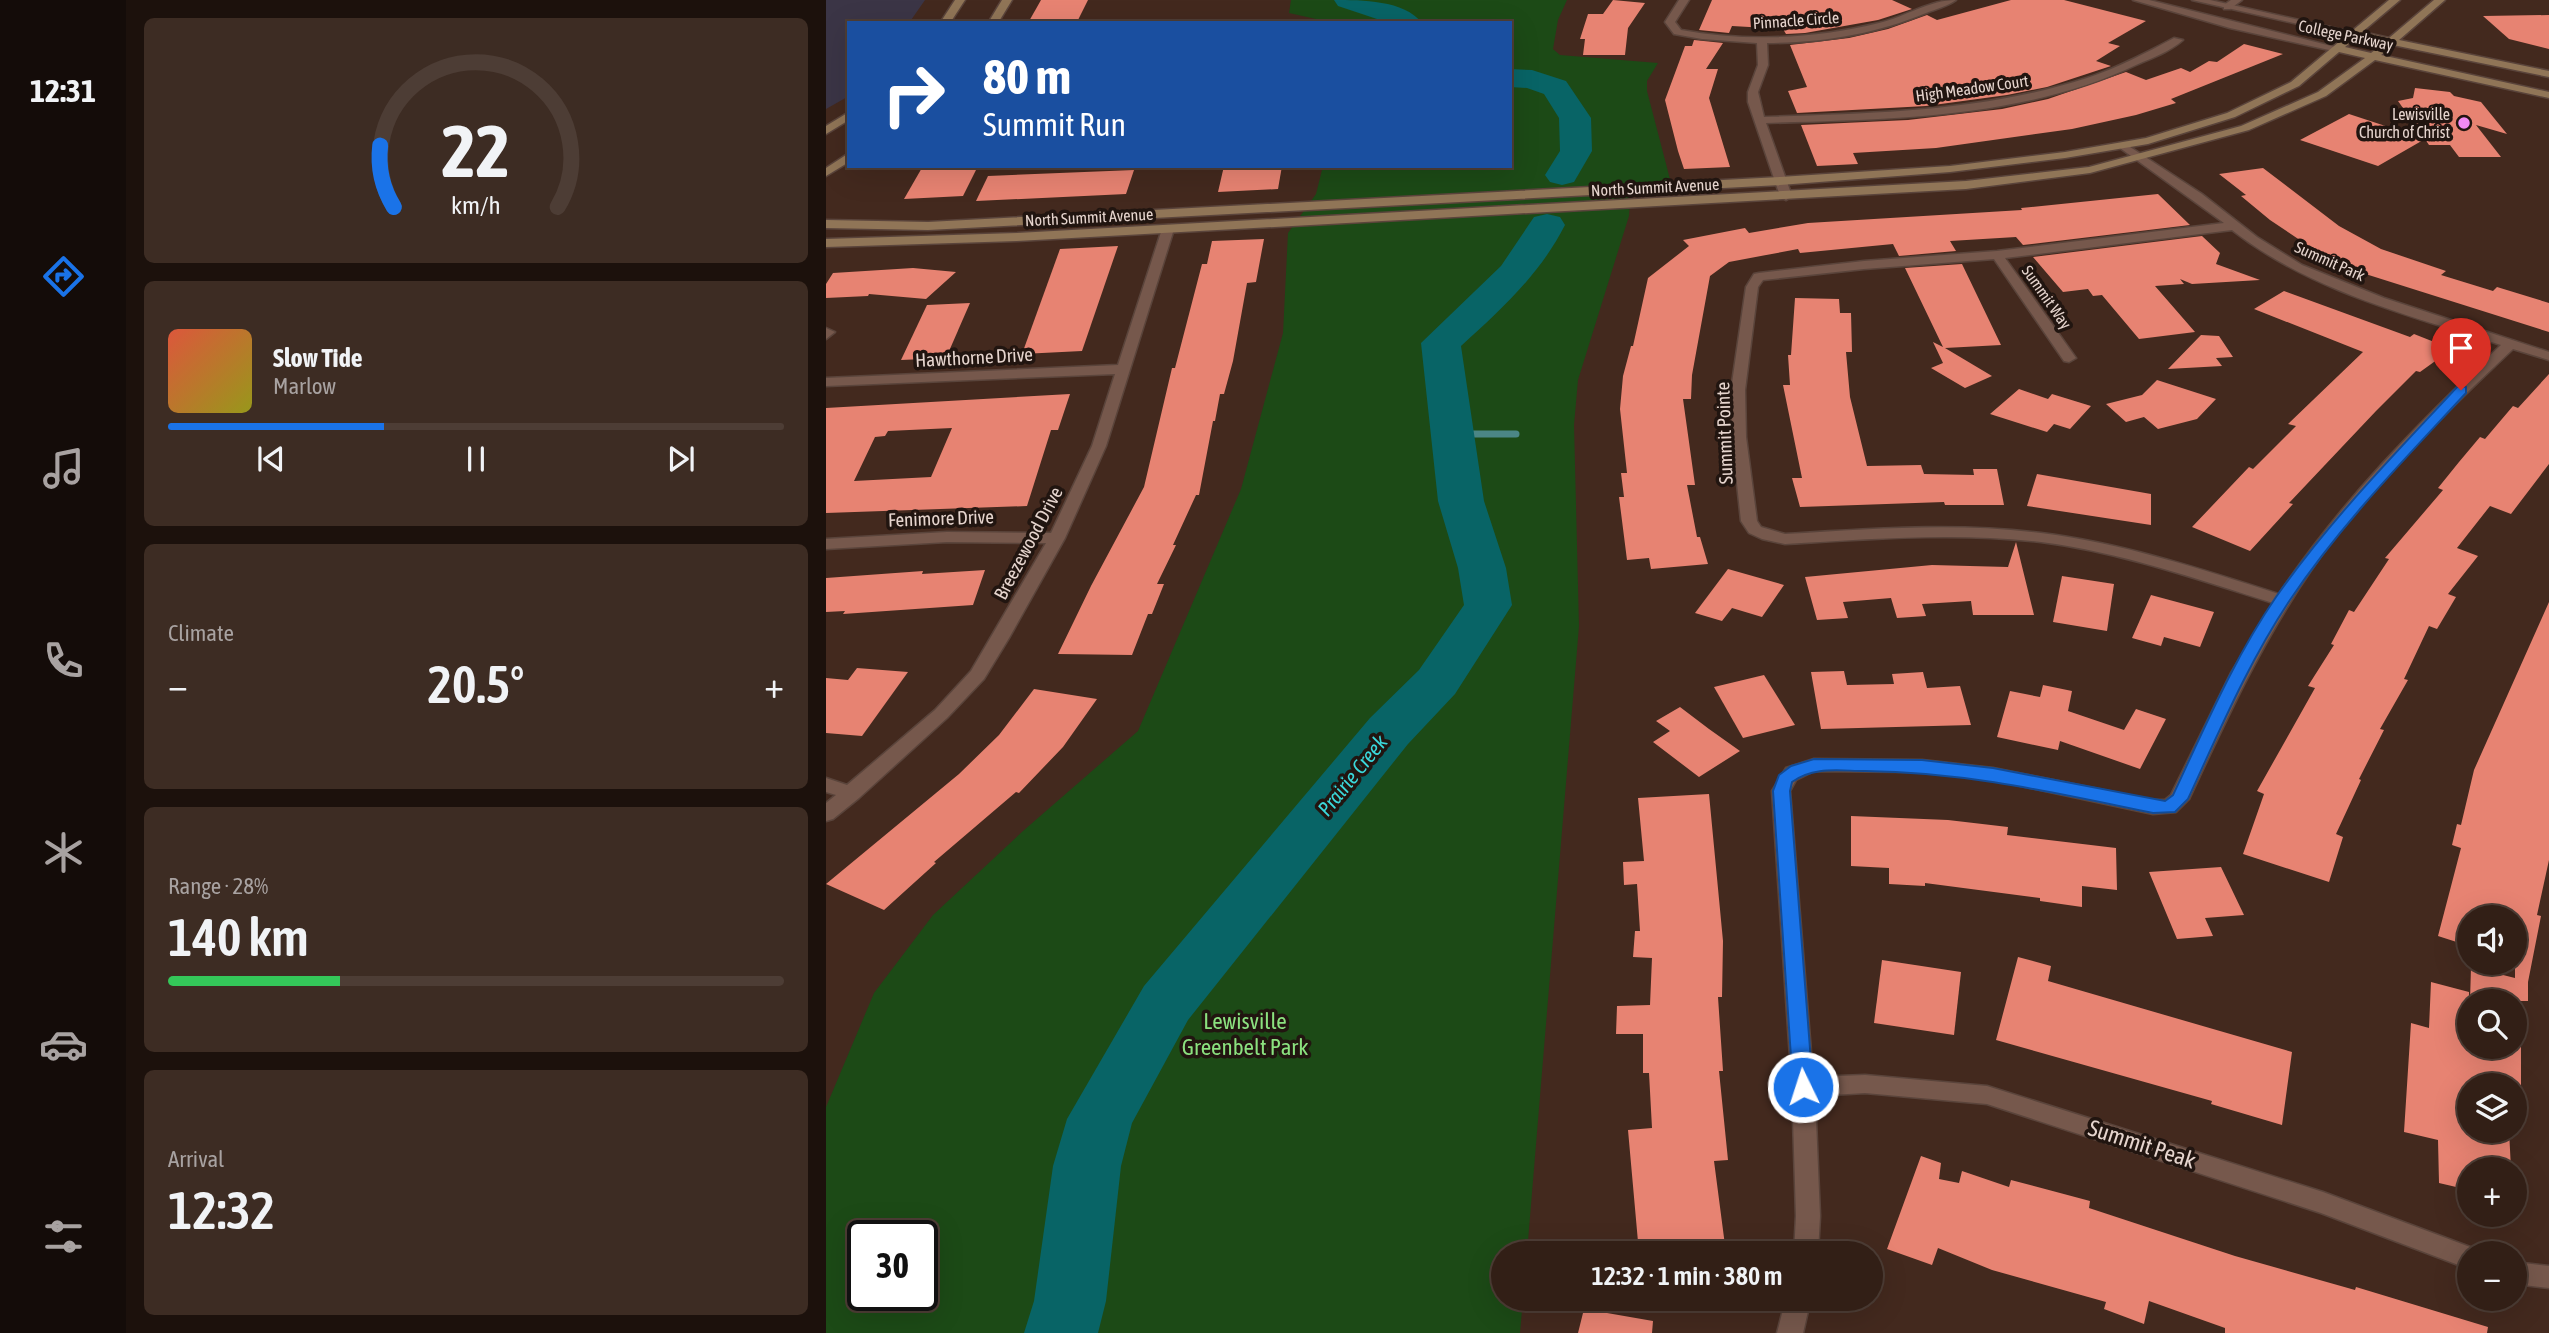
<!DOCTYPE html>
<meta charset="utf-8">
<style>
body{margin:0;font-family:"Asap Condensed",sans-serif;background:#3d2c23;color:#f1f3f6;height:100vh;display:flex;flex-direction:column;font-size:26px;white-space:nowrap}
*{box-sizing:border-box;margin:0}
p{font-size:23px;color:#a8a2a1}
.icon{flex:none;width:38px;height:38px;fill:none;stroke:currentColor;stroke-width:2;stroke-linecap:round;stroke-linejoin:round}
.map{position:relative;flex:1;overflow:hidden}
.details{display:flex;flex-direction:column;gap:18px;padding:18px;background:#1c110c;width:700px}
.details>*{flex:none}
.guide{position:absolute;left:21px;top:21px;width:665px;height:147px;border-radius:0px;box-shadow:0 7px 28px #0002,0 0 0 2px #4d3d35;background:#1a4fa0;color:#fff;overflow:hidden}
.fabs{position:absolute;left:1631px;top:905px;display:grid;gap:14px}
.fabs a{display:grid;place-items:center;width:70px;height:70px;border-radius:50%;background:#321f16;box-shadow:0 7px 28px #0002,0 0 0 2px #4d3d35;font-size:35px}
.speed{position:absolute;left:21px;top:1220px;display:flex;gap:14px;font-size:35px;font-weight:700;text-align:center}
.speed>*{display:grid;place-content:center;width:91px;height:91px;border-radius:50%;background:#321f16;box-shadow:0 7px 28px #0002,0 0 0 2px #4d3d35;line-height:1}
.speed .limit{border:4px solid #111;border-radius:10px;background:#fff;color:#111}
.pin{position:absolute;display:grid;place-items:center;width:60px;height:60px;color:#fff;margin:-72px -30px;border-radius:50% 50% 50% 0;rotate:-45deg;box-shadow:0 0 7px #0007}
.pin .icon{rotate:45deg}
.me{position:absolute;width:77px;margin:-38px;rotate:356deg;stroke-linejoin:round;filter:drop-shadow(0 0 5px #0008)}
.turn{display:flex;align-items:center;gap:24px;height:147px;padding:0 21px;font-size:32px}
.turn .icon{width:91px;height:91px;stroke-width:2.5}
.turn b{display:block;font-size:49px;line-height:60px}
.big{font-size:52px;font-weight:600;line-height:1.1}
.details .widget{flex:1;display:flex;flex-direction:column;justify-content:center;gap:10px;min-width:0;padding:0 24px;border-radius:10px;background:#3d2c23}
.details .dial{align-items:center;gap:0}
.dial svg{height:182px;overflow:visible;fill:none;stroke:#4d3d35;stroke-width:7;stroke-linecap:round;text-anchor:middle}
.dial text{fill:#f1f3f6;stroke:none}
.song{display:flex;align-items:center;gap:21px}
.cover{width:84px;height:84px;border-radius:10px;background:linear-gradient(135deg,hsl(10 70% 55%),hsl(60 70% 35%))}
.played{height:7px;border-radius:4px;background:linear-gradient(90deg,#1a73e8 35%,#4d3d35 35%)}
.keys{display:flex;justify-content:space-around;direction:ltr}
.heat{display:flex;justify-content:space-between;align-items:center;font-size:38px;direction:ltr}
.charge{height:10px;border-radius:5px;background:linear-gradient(90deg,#34c759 28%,#4d3d35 0)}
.trip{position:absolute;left:665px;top:1241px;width:392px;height:70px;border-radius:35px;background:#321f16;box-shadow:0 7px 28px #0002,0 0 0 2px #4d3d35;font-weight:600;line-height:70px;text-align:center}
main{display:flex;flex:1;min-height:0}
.tab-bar{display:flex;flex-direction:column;width:126px;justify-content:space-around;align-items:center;background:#140c09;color:#a8a2a1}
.tab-bar .icon{width:49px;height:49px}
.tab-bar .active{color:#1a73e8}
.tab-bar b{font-size:32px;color:#f1f3f6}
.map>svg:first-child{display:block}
.commercial{fill:#3b3546}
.green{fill:#1c4a16;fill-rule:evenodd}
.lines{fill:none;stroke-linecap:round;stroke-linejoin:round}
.stream{stroke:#4b8685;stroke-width:7}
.river{fill:#086466;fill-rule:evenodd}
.building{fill:#e78372;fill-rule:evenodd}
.minor-casing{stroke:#5a443b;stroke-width:3}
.tertiary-casing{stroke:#5a443b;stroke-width:3}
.secondary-casing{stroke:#5a443b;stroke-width:3}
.minor{fill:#76584c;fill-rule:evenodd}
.tertiary{fill:#76584c;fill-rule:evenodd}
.secondary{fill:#907557;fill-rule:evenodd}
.route{fill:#1a73e8;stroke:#114b97;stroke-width:2}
.poi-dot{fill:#f28af3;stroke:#211510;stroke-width:2.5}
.labels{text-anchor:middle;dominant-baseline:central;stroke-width:7;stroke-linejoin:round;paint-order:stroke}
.far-street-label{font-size:16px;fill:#e6d5ce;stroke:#211510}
.far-poi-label{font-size:16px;fill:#e6d5ce;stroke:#211510;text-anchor:end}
.street-label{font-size:19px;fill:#e6d5ce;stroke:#211510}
.water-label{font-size:21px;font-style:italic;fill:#3ad8db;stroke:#211510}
.near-park-label{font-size:23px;fill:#8be17f;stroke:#211510}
.near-street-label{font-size:23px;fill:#e6d5ce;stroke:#211510}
</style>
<main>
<nav class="tab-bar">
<b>12:31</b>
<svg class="icon active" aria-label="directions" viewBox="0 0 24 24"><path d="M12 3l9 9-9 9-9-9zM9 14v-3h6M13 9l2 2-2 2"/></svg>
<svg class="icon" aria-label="music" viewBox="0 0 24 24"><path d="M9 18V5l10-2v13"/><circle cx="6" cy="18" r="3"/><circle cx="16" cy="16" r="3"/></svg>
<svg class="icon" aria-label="phone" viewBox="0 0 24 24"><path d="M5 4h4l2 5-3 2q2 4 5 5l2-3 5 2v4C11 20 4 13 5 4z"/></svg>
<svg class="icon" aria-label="climate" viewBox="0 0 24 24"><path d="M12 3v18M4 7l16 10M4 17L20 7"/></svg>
<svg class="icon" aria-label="car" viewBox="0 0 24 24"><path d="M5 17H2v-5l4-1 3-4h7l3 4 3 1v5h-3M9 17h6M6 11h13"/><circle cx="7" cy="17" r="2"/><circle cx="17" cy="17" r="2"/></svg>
<svg class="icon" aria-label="filters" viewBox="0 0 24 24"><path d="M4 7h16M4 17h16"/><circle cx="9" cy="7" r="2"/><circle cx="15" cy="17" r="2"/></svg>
</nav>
<section class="details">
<div class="widget dial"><svg viewBox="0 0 100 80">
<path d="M14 69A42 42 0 1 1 86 69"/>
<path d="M14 69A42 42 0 0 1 8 42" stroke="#1a73e8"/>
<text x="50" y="56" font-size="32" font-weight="700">22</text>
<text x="50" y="72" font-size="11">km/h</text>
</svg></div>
<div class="widget">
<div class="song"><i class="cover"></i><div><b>Slow Tide</b><p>Marlow</p></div></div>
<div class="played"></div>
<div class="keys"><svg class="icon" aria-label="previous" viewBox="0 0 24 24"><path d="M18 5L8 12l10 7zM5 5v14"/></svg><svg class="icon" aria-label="pause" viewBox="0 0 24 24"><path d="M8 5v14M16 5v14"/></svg><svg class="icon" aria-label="next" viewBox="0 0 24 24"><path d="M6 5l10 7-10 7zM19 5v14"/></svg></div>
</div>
<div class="widget"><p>Climate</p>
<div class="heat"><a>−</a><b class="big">20.5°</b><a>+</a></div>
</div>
<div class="widget"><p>Range · 28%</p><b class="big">140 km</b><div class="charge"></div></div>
<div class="widget"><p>Arrival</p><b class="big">12:32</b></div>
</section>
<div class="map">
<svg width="1723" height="1333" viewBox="0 0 1723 1333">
<rect width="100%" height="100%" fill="#43291e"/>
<polygon class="commercial" points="0,0 99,0 83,23 23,23 23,96 0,109"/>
<path class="green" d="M465,0H741L732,20L727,49L734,55L832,63L821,81V91L845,183L805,185L803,216L752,380L748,425L753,626L701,1253H677V1298L697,1299L694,1333H0V1107L48,993L107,915L197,831L312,731L415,489L457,333L462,233L490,194L497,166H684V23H508L463,13ZM37,1236H96V1295H37Z"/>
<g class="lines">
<polyline class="stream" points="625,434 690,434"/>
<g class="river">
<path d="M508,0C536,0 578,0 596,23H563L512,6Z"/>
<polygon points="684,69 706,70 740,81 765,118 766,151 748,182 736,185 724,182 719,175 734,151 733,118 718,94 701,88 684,87"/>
<path d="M721,214L734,217L739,225C714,274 676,309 635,346L658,501L680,568L686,605L629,694L582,744L362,1020L306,1123L295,1166L280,1301L272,1333H198L208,1301L227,1166L241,1119L318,986L544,718L593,670L638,605L632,568L612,501L595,343L675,266L708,217Z"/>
</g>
</g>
<g class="building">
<polygon points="215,0 262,0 251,22 202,23"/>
<polygon points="787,0 819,3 802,28 799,55 757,55 759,39 754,39 762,14 777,14"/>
<polygon points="886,0 1066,0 1086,9 1052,20 979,33 960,34 957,29 906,26 903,33 873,30"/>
<polygon points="1185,0 1238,0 1320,21 1282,43 1294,46 1270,61 1285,66 1221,87 1181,95 1100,106 971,113 962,91 981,87 964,45 1023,38 1062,29 1101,15 1111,20"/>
<polygon points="1723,15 1723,49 1683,39 1657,16"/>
<polygon points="868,40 897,43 880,69 892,69 883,98 904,167 858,169 852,151 839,100 859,46 866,46"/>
<polygon points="1418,44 1457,54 1345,99 1350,103 1310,115 1246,129 1110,148 1027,153 1032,164 991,166 975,125 1082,120 1176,109 1222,99 1300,72 1320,80 1355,68 1364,72 1383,61 1391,62"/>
<polygon points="1589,88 1624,92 1628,96 1655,102 1681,134 1650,125 1675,157 1633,157 1624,145 1603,145 1599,139 1552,166 1474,140 1523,114 1599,139 1572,101 1587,98"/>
<polygon points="97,166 152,166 137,196 78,199"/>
<polygon points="398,166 456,166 452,189 392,192"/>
<polygon points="1437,168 1513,226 1555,249 1620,271 1615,275 1667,291 1671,287 1723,303 1723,332 1511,265 1444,220 1415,196 1420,195 1393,174"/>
<polygon points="308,170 300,194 150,201 162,176"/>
<polygon points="1332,194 1364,225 1197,245 1190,237 1124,241 1130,251 1073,256 1067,244 974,253 972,249 903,262 884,276 866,375 865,399 857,399 869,485 861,485 871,537 874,537 882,564 825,569 823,558 801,560 793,497 798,497 795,473 801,473 794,409 797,376 805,346 807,346 822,278 863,246 857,240 919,228 923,233 982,223 1196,210 1195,208"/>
<polygon points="1376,236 1394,253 1390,264 1434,280 1366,284 1354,279 1358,284 1329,286 1369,332 1313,339 1276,295 1267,296 1262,289 1237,292 1207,257"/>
<polygon points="438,239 430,282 421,283 407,361 398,394 394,394 389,421 387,421 373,495 370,495 347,545 350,545 331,584 338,584 326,614 322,614 306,655 232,654 265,586 318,487 346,368 349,368 376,264 381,264 386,241"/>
<polygon points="292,246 256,351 196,354 234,249"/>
<polygon points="1136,264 1175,345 1119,348 1166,376 1139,388 1105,368 1117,363 1107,342 1117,347 1079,268"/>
<polygon points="87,268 130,272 100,299 43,294 42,296 0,298 0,284 7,273"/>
<polygon points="1458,291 1584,337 1588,334 1626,349 1594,372 1590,371 1550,411 1463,503 1467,504 1424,551 1366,527 1423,467 1427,469 1470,426 1462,424 1537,352 1428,309"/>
<polygon points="969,298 1013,299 1014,313 1025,313 1026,352 1020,352 1024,397 1041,466 1095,465 1098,474 1148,475 1147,469 1171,469 1178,505 1119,505 1118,502 974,507 966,478 976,478 957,385 964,385 962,355 965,355"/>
<polygon points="144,303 120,358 75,360 101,305"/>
<polygon points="1375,335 1393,336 1407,357 1390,358 1396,366 1342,369"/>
<polygon points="1723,374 1723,464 1685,514 1664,506 1631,548 1652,556 1622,594 1630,597 1611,629 1603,626 1578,679 1582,680 1554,729 1558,730 1533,779 1535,780 1510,834 1517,837 1503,882 1417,854 1438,794 1431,791 1489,688 1482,686 1508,645 1505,644 1523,610 1528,612 1563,559 1559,558 1617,490 1612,488 1633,462 1654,437 1659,439 1687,406 1692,408"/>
<polygon points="1331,380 1390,399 1371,419 1332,429 1318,417 1300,422 1280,404 1316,395"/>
<polygon points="1193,389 1222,399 1226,394 1265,406 1244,429 1228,424 1221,432 1164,414"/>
<path d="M244,394L232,430H225L201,506L0,513V408ZM126,428L105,477L28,481L49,437L59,436L62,431Z"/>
<polygon points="1211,474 1325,494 1325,525 1201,506"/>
<polygon points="1190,542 1208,615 1147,615 1145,601 1096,604 1100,616 1071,618 1065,598 1017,602 1022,618 991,620 979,577 1106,565 1182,567"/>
<polygon points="902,569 958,585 936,617 906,608 896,621 869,613"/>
<polygon points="159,570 147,605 17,614 19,611 0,612 0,578 97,571 96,574"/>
<polygon points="1236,576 1288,584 1281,631 1227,622"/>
<polygon points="1325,595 1388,612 1374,647 1338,637 1335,646 1306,638"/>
<polygon points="1723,602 1723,860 1711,915 1715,916 1702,982 1702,1001 1644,1001 1645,967 1689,978 1689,917 1643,917 1643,946 1612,936 1635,848 1626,845 1631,824 1635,825 1648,770"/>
<polygon points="31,668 82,672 36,736 0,733 0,678 22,680"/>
<polygon points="1018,671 1021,685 1068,684 1066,674 1097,672 1101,688 1134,686 1145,725 995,729 985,672"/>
<polygon points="938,675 969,725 917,738 888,687"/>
<polygon points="1217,685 1246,691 1242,711 1298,730 1310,709 1340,719 1314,769 1234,741 1232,750 1171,737 1184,691 1214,697"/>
<polygon points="208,689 271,699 237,747 193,793 190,792 108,862 110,863 58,910 0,884 133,774 173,735"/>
<polygon points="854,707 883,729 914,751 873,777 827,742 844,731 830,721"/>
<polygon points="883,794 897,941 896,997 892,997 897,1071 893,1071 902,1160 888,1161 900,1253 813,1253 802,1130 826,1128 823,1073 817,1073 817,1034 790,1034 791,1006 824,1005 826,958 807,957 809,931 814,931 811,884 798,885 797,862 818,861 812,798"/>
<polygon points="1025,816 1122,820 1182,827 1181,835 1290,848 1291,890 1256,886 1256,907 1214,901 1214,898 1099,883 1099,886 1063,884 1063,868 1025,866"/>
<polygon points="1395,867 1418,915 1379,918 1387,936 1351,939 1323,872"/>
<polygon points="1192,957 1225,966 1222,981 1466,1052 1456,1125 1385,1104 1386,1101 1170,1040"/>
<polygon points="1056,960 1135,972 1128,1035 1048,1023"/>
<polygon points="1605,982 1643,992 1643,1046 1695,1046 1695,1085 1643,1085 1643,1130 1683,1130 1685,1169 1643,1169 1643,1190 1613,1183 1612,1140 1578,1132 1585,1023 1603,1028"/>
<polygon points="1095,1156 1115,1163 1113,1179 1133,1183 1136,1171 1183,1187 1185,1180 1264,1201 1263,1208 1409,1256 1529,1290 1530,1287 1662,1327 1661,1333 1399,1333 1399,1328 1323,1301 1318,1324 1278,1309 1280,1302 1166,1270 1112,1248 1106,1265 1061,1249"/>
<polygon points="758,1309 827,1321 826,1333 752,1333"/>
</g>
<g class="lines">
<g class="minor-casing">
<g id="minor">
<path d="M853,0H863L849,22L855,30C921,42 988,39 1053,23C1079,17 1103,0 1130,0C1122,6 1110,9 1100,13C1050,34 995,43 941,43L942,65L932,92L938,117C1046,113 1156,112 1261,78C1291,68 1320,53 1348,38L1357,40C1345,51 1326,58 1310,65C1196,119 1064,119 940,123L966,196L960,200L954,196L922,102V92L932,65L931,43L876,39L848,34L839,22Z"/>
<polygon points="1405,0 1416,0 1404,9 1398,9 1398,5"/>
<path d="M1298,143L1376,194L1431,237L1476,265L1558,298L1723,352V360L1687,349C1615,417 1542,487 1486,569C1436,641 1400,720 1363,799L1350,812L1327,814L1167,780L1096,772L988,771L970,780L964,791L987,1077L1039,1075L1161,1086L1497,1192L1652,1250L1653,1253H1643V1269L1495,1213L1161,1104L1039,1093L989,1096L994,1216L992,1253H968L970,1216L966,1087L946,791L960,768L988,759L1096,760L1167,768L1327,800H1339L1345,795L1405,673L1447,603C1371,579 1294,552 1215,542C1130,532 1044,539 959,544L936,539L923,533L915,521L906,437L905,390L920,287L928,274L933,273L1038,261L1171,251L1398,223L1294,148L1292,146ZM1406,230C1484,291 1583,315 1675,345C1593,422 1516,500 1453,594C1375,569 1296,543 1215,533C1130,522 1044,529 959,534L935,527L931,521L920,437L919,390L932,287L937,280L1038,269L1168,259L1238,361L1243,362L1250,358L1179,258Z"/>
<polygon points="342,225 348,229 280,446 239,538 183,638 158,679 121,718 33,798 7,819 0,821 0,803 10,795 0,792 0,778 21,785 109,710 145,671 220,543 121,542 0,549 0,539 121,532 225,533 266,446 289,374 0,386 0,378 292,365 336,229"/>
<polygon points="0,328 9,332 0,339"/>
<polygon points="1689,1262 1723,1266 1723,1288 1689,1284"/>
<polygon points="960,1298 985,1298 977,1333 951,1333"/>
</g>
</g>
<g class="tertiary-casing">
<g id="tertiary">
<polygon points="1307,0 1323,0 1517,49 1512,52 1404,28"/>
<polygon points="1366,0 1384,0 1535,34 1530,37"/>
</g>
</g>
<g class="secondary-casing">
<g id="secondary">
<polygon points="129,0 139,0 124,23 114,23"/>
<polygon points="176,0 186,0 172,23 162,23"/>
<path d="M1563,0H1574L1536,32L1563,38L1608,0H1619L1573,40L1723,71V77L1567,45L1555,55L1723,92V98L1549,60L1500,96L1423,130L1264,173L1140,189L191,241L0,247V239L191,233L1140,181L1263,167L1415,126L1492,92L1539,58L1513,52L1473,86L1409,117L1322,144L1239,158L1124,172L954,185L102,230L0,228V220L102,222L954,177L1124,166L1239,152L1320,138L1401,113L1465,82ZM1531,37L1558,43L1545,53L1519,47Z"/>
<polygon points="23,112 23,120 0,134 0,126"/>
<polygon points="23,153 23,162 0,176 0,168"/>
</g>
</g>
<use href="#minor" class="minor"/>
<use href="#tertiary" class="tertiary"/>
<use href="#secondary" class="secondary"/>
</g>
<path class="route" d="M1635,386L1640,387V393C1578,460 1515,524 1464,600C1423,661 1393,732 1362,799L1349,812L1327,813C1229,793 1140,772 1039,771C1013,771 988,766 966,782L964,791L987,1087L984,1093L977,1095L970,1093L967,1087L947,791L953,775L965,766L988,759L1096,760L1167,768L1339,801L1347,795C1378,729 1408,658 1450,597C1504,520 1567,456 1631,387Z"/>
<circle class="poi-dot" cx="1638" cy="123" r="7"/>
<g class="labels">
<g class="far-street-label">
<text transform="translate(970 20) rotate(-4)">Pinnacle Circle</text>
<text transform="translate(1520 35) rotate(12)">College Parkway</text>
<text transform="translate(1146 88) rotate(-8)">High Meadow Court</text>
<text transform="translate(829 187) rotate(-3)">North Summit Avenue</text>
<text transform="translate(263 217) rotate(-3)">North Summit Avenue</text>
<text transform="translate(1504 261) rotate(24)">Summit Park</text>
<text transform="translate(1221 297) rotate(55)">Summit Way</text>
</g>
<g class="far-poi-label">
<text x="1624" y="114">Lewisville<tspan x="1624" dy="18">Church of Christ</tspan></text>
</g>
<g class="street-label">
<text transform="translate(148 357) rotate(-3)">Hawthorne Drive</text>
<text transform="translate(898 433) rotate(-92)">Summit Pointe</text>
<text transform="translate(115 518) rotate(-2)">Fenimore Drive</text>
<text transform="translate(202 543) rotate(-62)">Breezewood Drive</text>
</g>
<g class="water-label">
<text transform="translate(526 775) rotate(-51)">Prairie Creek</text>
</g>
<g class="near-park-label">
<text x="419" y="1021">Lewisville<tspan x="419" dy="26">Greenbelt Park</tspan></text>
</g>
<g class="near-street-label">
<text transform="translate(1316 1144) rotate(18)">Summit Peak</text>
</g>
</g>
</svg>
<div class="fabs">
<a><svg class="icon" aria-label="sound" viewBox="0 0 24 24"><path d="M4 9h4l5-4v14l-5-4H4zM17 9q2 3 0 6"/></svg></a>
<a><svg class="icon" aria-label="search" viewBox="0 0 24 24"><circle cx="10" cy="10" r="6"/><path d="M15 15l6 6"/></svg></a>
<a><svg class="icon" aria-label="layers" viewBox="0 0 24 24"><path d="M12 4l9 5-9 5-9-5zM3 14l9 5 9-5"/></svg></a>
<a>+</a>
<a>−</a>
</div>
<div class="speed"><div class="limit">30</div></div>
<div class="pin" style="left:1635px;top:390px;background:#d93025"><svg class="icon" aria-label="arrive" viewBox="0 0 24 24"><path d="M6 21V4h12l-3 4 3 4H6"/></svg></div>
<svg class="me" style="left:977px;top:1087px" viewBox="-20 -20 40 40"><circle r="17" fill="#1a73e8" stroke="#fff" stroke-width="3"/><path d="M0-11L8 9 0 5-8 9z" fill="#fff"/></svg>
<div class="trip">12:32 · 1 min · 380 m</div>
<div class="guide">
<div class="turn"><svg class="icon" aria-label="right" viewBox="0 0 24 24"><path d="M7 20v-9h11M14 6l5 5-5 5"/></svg><div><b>80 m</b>Summit Run</div></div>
</div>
</div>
</main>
